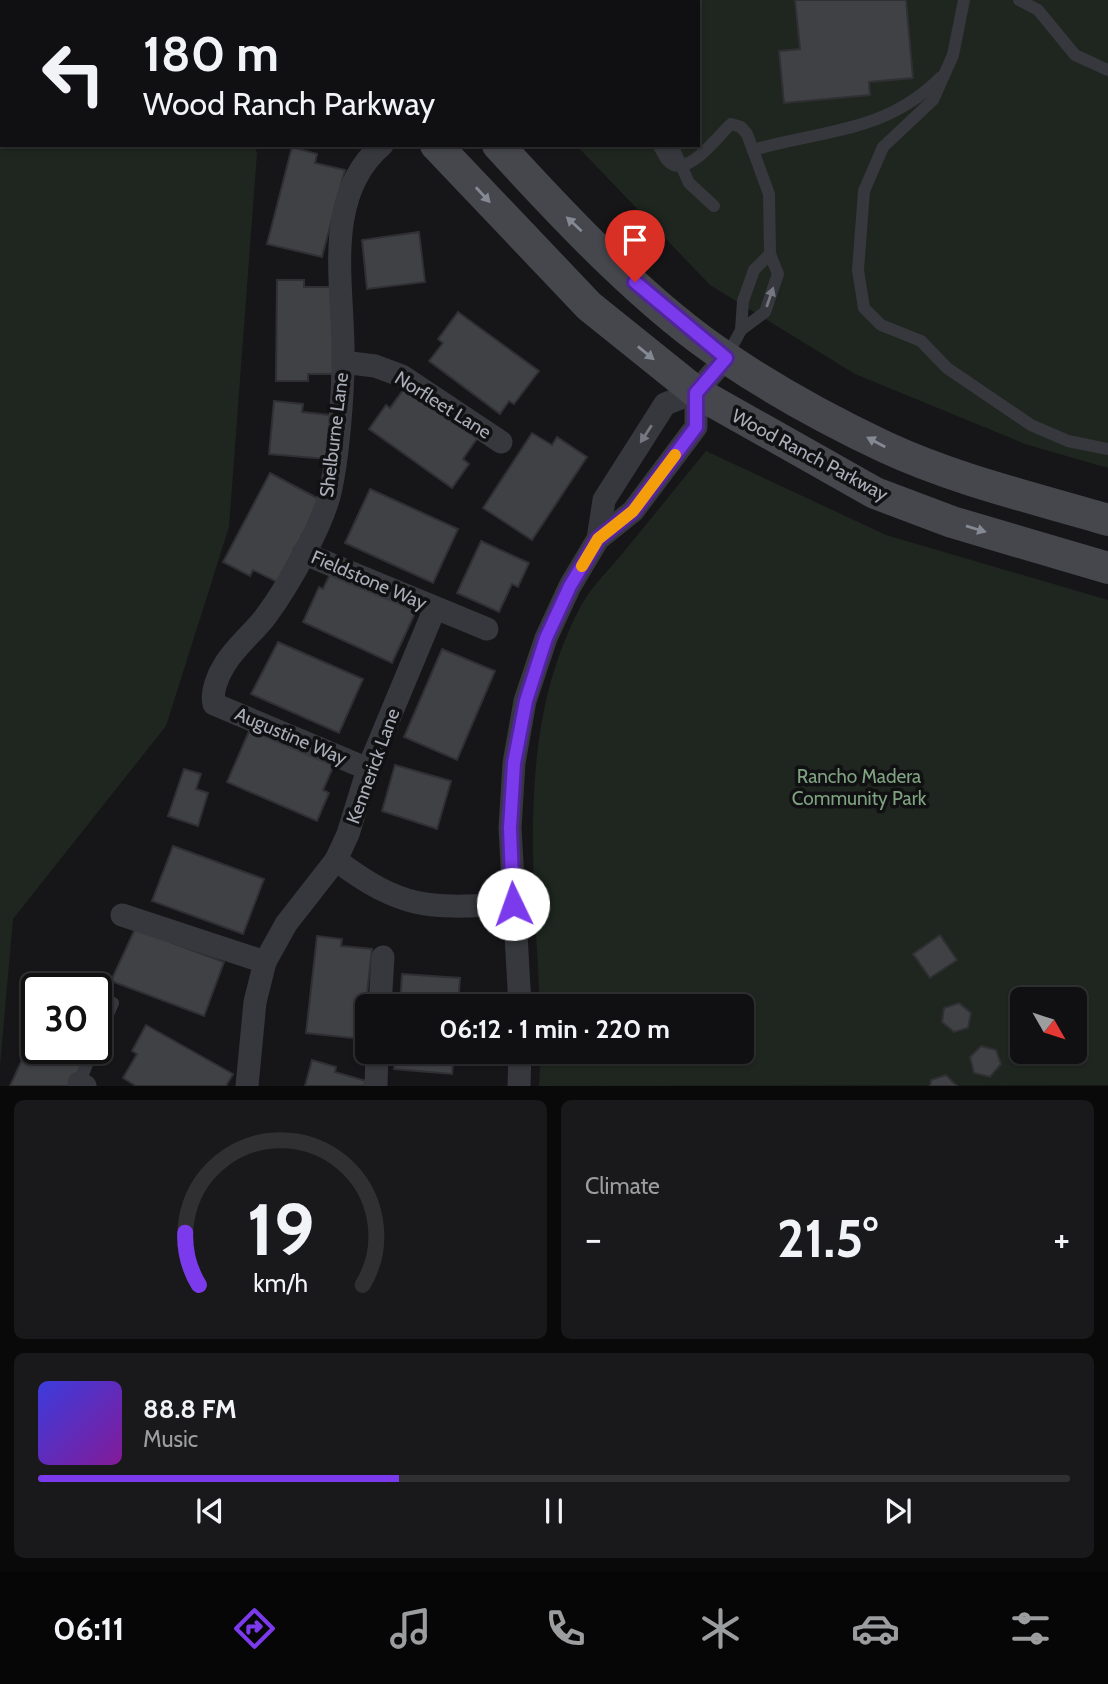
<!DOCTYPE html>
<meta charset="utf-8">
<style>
body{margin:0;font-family:Cabin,sans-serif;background:#19191b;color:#f1f3f6;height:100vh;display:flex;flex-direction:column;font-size:26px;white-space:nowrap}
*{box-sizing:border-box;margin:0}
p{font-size:23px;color:#9c9d9f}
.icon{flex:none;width:38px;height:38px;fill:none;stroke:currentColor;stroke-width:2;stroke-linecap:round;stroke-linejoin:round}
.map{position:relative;height:1086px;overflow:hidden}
.details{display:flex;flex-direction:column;gap:14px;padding:14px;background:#09090a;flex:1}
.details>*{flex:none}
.guide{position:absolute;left:0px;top:0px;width:700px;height:147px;box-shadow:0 2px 5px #0004,0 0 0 2px #303032;background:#101012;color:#f1f3f6;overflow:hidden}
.needle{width:46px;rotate:129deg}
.controls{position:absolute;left:1010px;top:987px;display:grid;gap:14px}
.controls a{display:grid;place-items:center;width:77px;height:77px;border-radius:10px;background:#101012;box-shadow:0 2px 5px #0004,0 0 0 2px #303032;font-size:35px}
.speed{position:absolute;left:21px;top:973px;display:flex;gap:14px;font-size:35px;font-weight:700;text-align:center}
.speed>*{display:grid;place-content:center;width:91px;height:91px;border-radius:50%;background:#101012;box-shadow:0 2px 5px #0004,0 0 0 2px #303032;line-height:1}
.speed .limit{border:4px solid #111;border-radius:10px;background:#fff;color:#111}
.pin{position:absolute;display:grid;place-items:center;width:60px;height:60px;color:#fff;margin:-72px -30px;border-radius:50% 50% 50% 0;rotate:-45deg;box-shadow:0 0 7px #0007}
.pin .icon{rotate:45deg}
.me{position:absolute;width:77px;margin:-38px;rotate:357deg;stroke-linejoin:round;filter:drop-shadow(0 0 5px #0008)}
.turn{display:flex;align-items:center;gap:24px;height:147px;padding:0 28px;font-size:32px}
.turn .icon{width:91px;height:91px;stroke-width:2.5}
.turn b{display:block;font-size:49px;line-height:60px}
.big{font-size:52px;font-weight:700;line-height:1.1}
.details .widget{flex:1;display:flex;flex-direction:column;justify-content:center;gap:10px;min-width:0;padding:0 24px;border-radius:10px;background:#19191b}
.details .dial{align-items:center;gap:0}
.dial svg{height:182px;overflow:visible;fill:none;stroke:#303032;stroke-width:7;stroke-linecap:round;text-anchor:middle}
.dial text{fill:#f1f3f6;stroke:none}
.song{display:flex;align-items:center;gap:21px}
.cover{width:84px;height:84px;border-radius:10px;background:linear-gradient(135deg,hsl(240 70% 55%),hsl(290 70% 35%))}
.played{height:7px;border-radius:4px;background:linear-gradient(90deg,#7c3aed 35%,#303032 35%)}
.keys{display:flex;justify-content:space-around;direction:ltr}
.heat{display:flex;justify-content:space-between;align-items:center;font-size:38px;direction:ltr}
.details .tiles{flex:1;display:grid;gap:14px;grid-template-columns:1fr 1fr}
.widget:last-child{grid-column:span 2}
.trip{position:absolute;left:355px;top:994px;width:399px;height:70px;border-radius:10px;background:#101012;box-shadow:0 2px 5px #0004,0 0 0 2px #303032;font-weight:700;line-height:70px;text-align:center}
.tab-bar{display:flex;height:112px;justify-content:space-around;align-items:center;background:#060607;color:#9c9d9f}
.tab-bar .icon{width:49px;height:49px}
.tab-bar .current{color:#7c3aed}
.tab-bar b{font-size:32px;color:#f1f3f6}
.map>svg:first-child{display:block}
.green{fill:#1e261f;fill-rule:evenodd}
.building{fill:#404145;stroke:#303034;stroke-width:2}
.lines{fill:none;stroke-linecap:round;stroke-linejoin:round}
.lane{stroke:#37383d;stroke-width:12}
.street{stroke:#37383d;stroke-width:23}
.secondary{stroke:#45474d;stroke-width:32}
.oneway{fill:#858993}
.oneway2{fill:#757881}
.route-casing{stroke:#51269a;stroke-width:18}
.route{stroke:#7c3aed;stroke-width:12}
.slow{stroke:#f59e0b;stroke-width:12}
.labels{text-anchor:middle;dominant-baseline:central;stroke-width:7;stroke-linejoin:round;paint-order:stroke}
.street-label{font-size:19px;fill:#a8adb8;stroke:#111113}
.park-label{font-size:19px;fill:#7fa381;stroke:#111113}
</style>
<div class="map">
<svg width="1108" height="1086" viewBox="0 0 1108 1086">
<rect width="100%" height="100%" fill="#161618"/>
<g class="green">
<polygon points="0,0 194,2 2,2 2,145 254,145 257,153 229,527 166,726 13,919 0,1066"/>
<polygon points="436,0 1108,0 1108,468 1025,444 855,374 710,285 576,145 698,145 698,2"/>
<path d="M706,451L886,535L1108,600V1085L539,1086L541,1052H742V1006H540C534,872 515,727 582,604C592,586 609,570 622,554C650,520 678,485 706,451ZM1022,999H1074V1052H1022Z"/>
</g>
<g class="building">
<polygon points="795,0 906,0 913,78 869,82 870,95 784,103 779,51 800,49"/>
<polygon points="292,147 317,154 315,163 345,170 322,257 267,244"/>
<polygon points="419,232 425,282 367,289 362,240"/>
<polygon points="277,280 304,280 304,287 334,287 333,374 308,374 308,381 276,381"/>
<polygon points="458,312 539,371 514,404 509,401 500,414 429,361 443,343 438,339"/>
<polygon points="406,386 478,437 463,459 469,464 452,488 369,429 386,405 390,408"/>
<polygon points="274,401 303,404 302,412 330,415 326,459 269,454"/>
<polygon points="532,433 552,445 557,437 587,457 532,540 483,508"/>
<polygon points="270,473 321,500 277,582 253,570 250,576 223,562"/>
<polygon points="370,489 458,529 433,583 345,543"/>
<polygon points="481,541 529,563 518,587 512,584 499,612 457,593"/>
<polygon points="331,572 416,611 392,663 303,622 319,587 323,589"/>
<polygon points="278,642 363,679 339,733 251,694"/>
<polygon points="442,649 495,671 457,760 404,737"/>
<polygon points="250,729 334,765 323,790 329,793 317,821 227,782"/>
<polygon points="395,765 451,781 437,829 382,811"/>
<polygon points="184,769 201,774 196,789 208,793 198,826 168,816"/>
<polygon points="173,846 264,879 243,934 152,901"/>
<polygon points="135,929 224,962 204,1016 111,981"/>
<polygon points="940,935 957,960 930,978 913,954"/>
<polygon points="317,936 342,939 341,946 372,949 362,1039 306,1033"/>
<polygon points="402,974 460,978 458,1006 400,1006"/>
<polygon points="959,1003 971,1013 968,1028 954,1032 942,1022 944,1008"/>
<polygon points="146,1025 233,1074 226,1086 136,1086 123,1078 137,1054 132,1051"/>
<polygon points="37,1027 37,1048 90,1048 71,1086 10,1086"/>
<polygon points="981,1046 996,1050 1001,1064 990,1077 974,1073 970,1057"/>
<polygon points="396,1052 454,1052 452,1074 394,1069"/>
<polygon points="312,1060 336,1067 335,1072 366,1081 364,1086 305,1086"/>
<polygon points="946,1075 957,1086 930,1086 931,1080"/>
</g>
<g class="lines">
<g class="lane">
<polyline points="516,0 517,2"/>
<polyline points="643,0 643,2"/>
<polyline points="964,0 953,55 933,100 883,147 864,191 858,270 864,308 881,325 921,341 947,368 1031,425 1068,441 1108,449"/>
<polyline points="1019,0 1038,10 1075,55 1108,70"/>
<path d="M658,145C662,150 663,155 667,160C686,182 719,134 731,124L741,127L747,134L769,194L770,254L778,274L765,312L741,330"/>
<polyline points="672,145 689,183 714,206"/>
<path d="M753,150C822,130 886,133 941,77"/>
<polyline points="726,358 741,330 743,301 754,270 770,254"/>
<polyline points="96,1042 113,1003"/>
<polyline points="78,1086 94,1048"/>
</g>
<g class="street">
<polyline points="343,362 375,366 402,376 501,442"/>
<polyline points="598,539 604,500 665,404 696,392 726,358"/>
<polyline points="303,553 487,629"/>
<path d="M368,769L214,704C211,692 218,675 225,664C236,646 254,632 266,616C288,586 324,524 331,488C338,455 343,396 343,361C345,291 320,198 382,145"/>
<path d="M336,860C405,912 431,908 513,904"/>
<polyline points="122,915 265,962"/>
<polyline points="380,1006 383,957"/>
<polyline points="520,1006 510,828 514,763 525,701 546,638 570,586 598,539 633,511 696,427 696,392"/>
<polyline points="79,1083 85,1086"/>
<polyline points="247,1086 255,1002 265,962 286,924 336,860 348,834 368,769 435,608"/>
<polyline points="376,1086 377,1052"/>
<polyline points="519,1086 520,1052"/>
</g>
<g class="secondary">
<polyline points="298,0 300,2"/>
<polyline points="362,0 364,2"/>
<polyline points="436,145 589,306 696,392 875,493 952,522 1108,568"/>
<path d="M498,145C563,216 647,306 728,359C777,392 832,422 885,447C956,480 1034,498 1108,520"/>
</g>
</g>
<defs><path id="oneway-solid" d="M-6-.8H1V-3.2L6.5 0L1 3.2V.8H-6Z" transform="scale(1.75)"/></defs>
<g class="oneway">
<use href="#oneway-solid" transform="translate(483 195) rotate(47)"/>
<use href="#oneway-solid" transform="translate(574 224) rotate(-137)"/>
<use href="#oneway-solid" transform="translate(646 353) rotate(39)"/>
<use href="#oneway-solid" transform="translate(876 442) rotate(-152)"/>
<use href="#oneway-solid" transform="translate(976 529) rotate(17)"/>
</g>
<g class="oneway2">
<use href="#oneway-solid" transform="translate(770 297) rotate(-71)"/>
<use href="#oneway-solid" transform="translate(646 434) rotate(123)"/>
</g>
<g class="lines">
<g class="route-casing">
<polyline id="route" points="513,904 510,828 514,763 526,701 546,638 570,586 598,539 633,511 696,427 696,393 726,358 635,282"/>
</g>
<use href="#route" class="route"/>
<polyline class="slow" points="582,566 598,539 633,511 675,455"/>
</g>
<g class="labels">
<g class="street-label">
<text transform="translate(443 405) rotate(32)">Norfleet Lane</text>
<text transform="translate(334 435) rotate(-83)">Shelburne Lane</text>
<text transform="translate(810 455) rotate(28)">Wood Ranch Parkway</text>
<text transform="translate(369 580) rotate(23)">Fieldstone Way</text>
<text transform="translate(291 736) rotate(23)">Augustine Way</text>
<text transform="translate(373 766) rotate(-70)">Kennerick Lane</text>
</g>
<g class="park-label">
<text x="859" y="776">Rancho Madera<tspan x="859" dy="22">Community Park</tspan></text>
</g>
</g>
</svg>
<div class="controls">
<a><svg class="needle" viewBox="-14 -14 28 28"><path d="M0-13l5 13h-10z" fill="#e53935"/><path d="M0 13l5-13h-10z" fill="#9c9d9f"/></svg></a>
</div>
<div class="speed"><div class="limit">30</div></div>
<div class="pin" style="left:635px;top:282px;background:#d93025"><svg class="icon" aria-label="arrive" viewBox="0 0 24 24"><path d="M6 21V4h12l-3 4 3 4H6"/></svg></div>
<svg class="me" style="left:513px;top:904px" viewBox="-20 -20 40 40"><circle r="19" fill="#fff"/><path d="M0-13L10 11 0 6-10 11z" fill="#7c3aed"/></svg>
<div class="trip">06:12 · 1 min · 220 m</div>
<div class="guide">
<div class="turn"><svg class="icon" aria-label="left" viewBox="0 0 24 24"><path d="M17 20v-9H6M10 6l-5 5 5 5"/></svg><div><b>180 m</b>Wood Ranch Parkway</div></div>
</div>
</div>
<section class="details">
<div class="tiles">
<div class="widget dial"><svg viewBox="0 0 100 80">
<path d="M14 69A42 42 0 1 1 86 69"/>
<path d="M14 69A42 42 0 0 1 8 46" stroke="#7c3aed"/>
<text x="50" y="56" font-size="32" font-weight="700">19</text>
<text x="50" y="72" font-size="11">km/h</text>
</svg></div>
<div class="widget"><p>Climate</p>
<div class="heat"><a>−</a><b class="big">21.5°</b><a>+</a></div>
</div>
<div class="widget">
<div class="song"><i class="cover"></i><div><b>88.8 FM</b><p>Music</p></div></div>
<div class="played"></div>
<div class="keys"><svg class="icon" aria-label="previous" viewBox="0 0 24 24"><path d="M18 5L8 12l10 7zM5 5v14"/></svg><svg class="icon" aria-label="pause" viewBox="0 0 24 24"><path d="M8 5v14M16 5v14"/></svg><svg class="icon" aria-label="next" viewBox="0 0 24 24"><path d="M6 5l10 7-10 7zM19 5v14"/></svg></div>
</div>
</div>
</section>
<nav class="tab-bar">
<b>06:11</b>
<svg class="icon current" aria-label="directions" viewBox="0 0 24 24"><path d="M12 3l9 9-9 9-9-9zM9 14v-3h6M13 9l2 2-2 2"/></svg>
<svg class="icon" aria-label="music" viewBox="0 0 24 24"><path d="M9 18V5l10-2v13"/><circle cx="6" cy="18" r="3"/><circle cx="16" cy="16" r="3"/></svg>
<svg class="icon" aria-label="phone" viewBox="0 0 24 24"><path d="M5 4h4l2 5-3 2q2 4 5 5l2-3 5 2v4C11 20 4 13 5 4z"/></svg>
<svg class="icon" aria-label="climate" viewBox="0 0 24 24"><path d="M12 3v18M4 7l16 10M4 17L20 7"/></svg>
<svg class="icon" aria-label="car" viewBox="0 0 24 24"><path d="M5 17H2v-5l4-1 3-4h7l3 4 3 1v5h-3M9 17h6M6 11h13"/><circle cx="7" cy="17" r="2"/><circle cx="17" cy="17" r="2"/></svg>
<svg class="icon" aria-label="filters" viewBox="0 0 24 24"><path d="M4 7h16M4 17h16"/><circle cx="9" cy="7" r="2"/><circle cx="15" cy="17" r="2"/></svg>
</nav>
